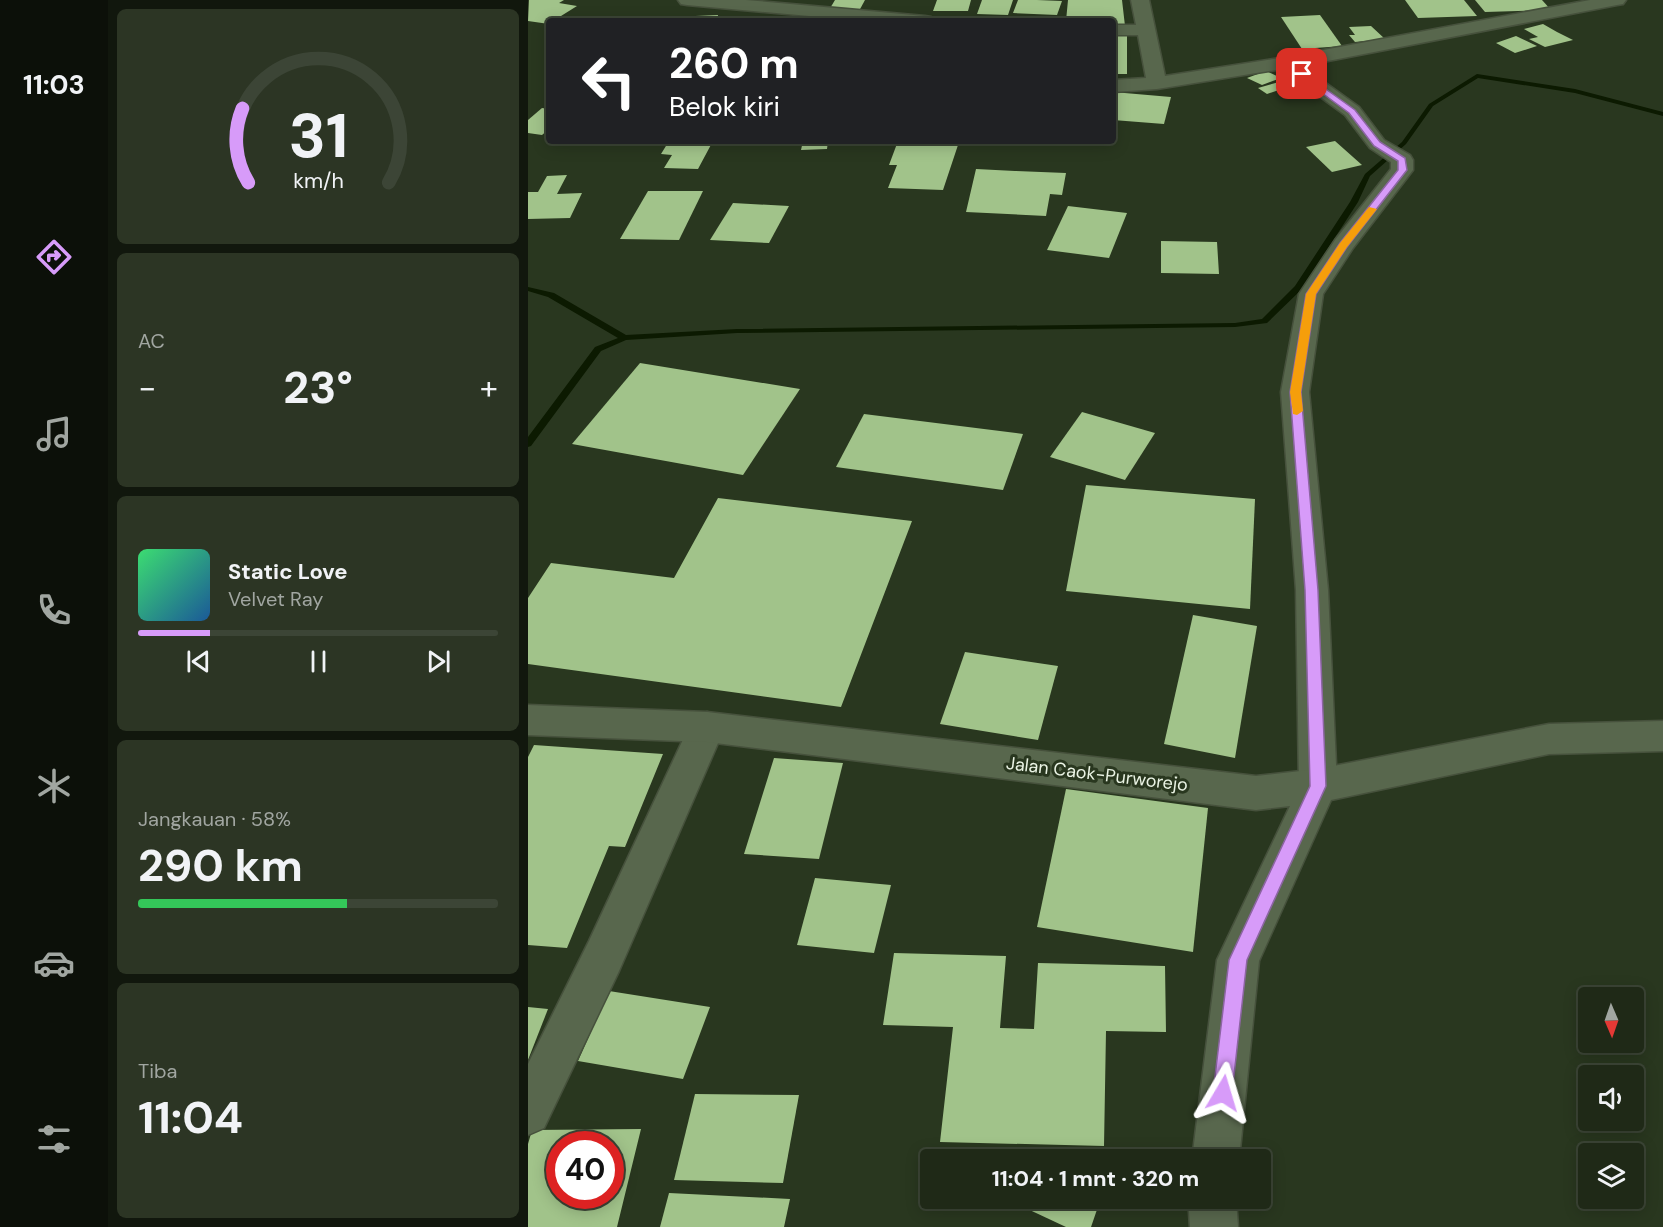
<!DOCTYPE html>
<html lang="id">
<meta charset="utf-8">
<style>
body{margin:0;font-family:"DM Sans",sans-serif;background:#2c3524;color:#f1f3f6;height:100vh;display:flex;flex-direction:column;font-size:22px;white-space:nowrap}
*{box-sizing:border-box;margin:0}
p{font-size:20px;color:#a1a6a1}
.icon{flex:none;width:33px;height:33px;fill:none;stroke:currentColor;stroke-width:2;stroke-linecap:round;stroke-linejoin:round}
.map{position:relative;flex:1;overflow:hidden}
.side{display:flex;flex-direction:column;gap:9px;padding:9px;background:#11170d;width:420px}
.side>*{flex:none}
.top-card{position:absolute;left:18px;top:18px;width:570px;height:126px;border-radius:6px;box-shadow:0 3px 15px #0003,0 0 0 2px #3c4536;background:#202124;color:#fff;overflow:hidden}
.needle{width:39px;rotate:178deg}
.buttons{position:absolute;left:1050px;top:987px;display:grid;gap:12px}
.buttons a{display:grid;place-items:center;width:66px;height:66px;border-radius:6px;background:#1f2917;box-shadow:0 3px 15px #0003,0 0 0 2px #3c4536;font-size:30px}
.speed{position:absolute;left:18px;top:1131px;display:flex;gap:12px;font-size:30px;font-weight:700;text-align:center}
.speed>*{display:grid;place-content:center;width:78px;height:78px;border-radius:50%;background:#1f2917;box-shadow:0 3px 15px #0003,0 0 0 2px #3c4536;line-height:1}
.speed .limit{border:9px solid #d22;background:#fff;color:#111}
.pin{position:absolute;display:grid;place-items:center;width:51px;height:51px;color:#fff;margin:-26px;border-radius:12px;box-shadow:0 3px 9px #0006}
.me{position:absolute;width:66px;margin:-33px;rotate:7deg;stroke-linejoin:round;filter:drop-shadow(0 0 4px #0008)}
.turn{display:flex;align-items:center;gap:21px;height:126px;padding:0 24px;font-size:27px}
.turn .icon{width:78px;height:78px;stroke-width:2.5}
.turn b{display:block;font-size:42px;line-height:51px}
.big{font-size:45px;font-weight:700;line-height:1.1}
.side .tile{flex:1;display:flex;flex-direction:column;justify-content:center;gap:9px;min-width:0;padding:0 21px;border-radius:9px;background:#2c3524}
.side .dial{align-items:center;gap:0}
.dial svg{height:156px;overflow:visible;fill:none;stroke:#3c4536;stroke-width:7;stroke-linecap:round;text-anchor:middle}
.dial text{fill:#f1f3f6;stroke:none}
.song{display:flex;align-items:center;gap:18px}
.cover{width:72px;height:72px;border-radius:9px;background:linear-gradient(135deg,hsl(140 70% 55%),hsl(210 70% 35%))}
.played{height:6px;border-radius:3px;background:linear-gradient(90deg,#d79bf9 20%,#3c4536 20%)}
.keys{display:flex;justify-content:space-around;direction:ltr}
.heat{display:flex;justify-content:space-between;align-items:center;font-size:33px;direction:ltr}
.charge{height:9px;border-radius:4px;background:linear-gradient(90deg,#34c759 58%,#3c4536 0)}
.trip{position:absolute;left:392px;top:1149px;width:351px;height:60px;border-radius:6px;background:#1f2917;box-shadow:0 3px 15px #0003,0 0 0 2px #3c4536;font-weight:700;line-height:60px;text-align:center}
main{display:flex;flex:1;min-height:0}
.dock{display:flex;flex-direction:column;width:108px;justify-content:space-around;align-items:center;background:#0c1009;color:#a1a6a1}
.dock .icon{width:42px;height:42px}
.dock .on{color:#d79bf9}
.dock b{font-size:27px;color:#f1f3f6}
.map>svg:first-child{display:block}
.lines{fill:none;stroke-linecap:round;stroke-linejoin:round}
.stream{fill:#0c1a01;fill-rule:evenodd}
.building{fill:#a1c38a;fill-rule:evenodd}
.street-casing{stroke:#46513c;stroke-width:3}
.secondary-casing{stroke:#46513c;stroke-width:3}
.street{fill:#58674d;fill-rule:evenodd}
.secondary{fill:#58674d;fill-rule:evenodd}
.route{fill:#d79bf9;stroke:#8c65a2;stroke-width:1.5}
.slow{fill:#f59e0b}
.labels{text-anchor:middle;dominant-baseline:central;stroke-width:6;stroke-linejoin:round;paint-order:stroke}
.street-label{font-size:18px;fill:#eaf3e4;stroke:#29371f}
</style>
<main>
<nav class="dock">
<b>11:03</b>
<svg class="icon on" aria-label="directions" viewBox="0 0 24 24"><path d="M12 3l9 9-9 9-9-9zM9 14v-3h6M13 9l2 2-2 2"/></svg>
<svg class="icon" aria-label="music" viewBox="0 0 24 24"><path d="M9 18V5l10-2v13"/><circle cx="6" cy="18" r="3"/><circle cx="16" cy="16" r="3"/></svg>
<svg class="icon" aria-label="phone" viewBox="0 0 24 24"><path d="M5 4h4l2 5-3 2q2 4 5 5l2-3 5 2v4C11 20 4 13 5 4z"/></svg>
<svg class="icon" aria-label="climate" viewBox="0 0 24 24"><path d="M12 3v18M4 7l16 10M4 17L20 7"/></svg>
<svg class="icon" aria-label="car" viewBox="0 0 24 24"><path d="M5 17H2v-5l4-1 3-4h7l3 4 3 1v5h-3M9 17h6M6 11h13"/><circle cx="7" cy="17" r="2"/><circle cx="17" cy="17" r="2"/></svg>
<svg class="icon" aria-label="filters" viewBox="0 0 24 24"><path d="M4 7h16M4 17h16"/><circle cx="9" cy="7" r="2"/><circle cx="15" cy="17" r="2"/></svg>
</nav>
<section class="side">
<div class="tile dial"><svg viewBox="0 0 100 80">
<path d="M14 69A42 42 0 1 1 86 69"/>
<path d="M14 69A42 42 0 0 1 11 31" stroke="#d79bf9"/>
<text x="50" y="56" font-size="32" font-weight="700">31</text>
<text x="50" y="72" font-size="11">km/h</text>
</svg></div>
<div class="tile"><p>AC</p>
<div class="heat"><a>−</a><b class="big">23°</b><a>+</a></div>
</div>
<div class="tile">
<div class="song"><i class="cover"></i><div><b>Static Love</b><p>Velvet Ray</p></div></div>
<div class="played"></div>
<div class="keys"><svg class="icon" aria-label="previous" viewBox="0 0 24 24"><path d="M18 5L8 12l10 7zM5 5v14"/></svg><svg class="icon" aria-label="pause" viewBox="0 0 24 24"><path d="M8 5v14M16 5v14"/></svg><svg class="icon" aria-label="next" viewBox="0 0 24 24"><path d="M6 5l10 7-10 7zM19 5v14"/></svg></div>
</div>
<div class="tile"><p>Jangkauan · 58%</p><b class="big">290 km</b><div class="charge"></div></div>
<div class="tile"><p>Tiba</p><b class="big">11:04</b></div>
</section>
<div class="map">
<svg width="1135" height="1227" viewBox="0 0 1135 1227">
<rect width="100%" height="100%" fill="#29371f"/>
<g class="lines">
<polygon class="stream" points="949,74 1047,89 1135,112 1135,116 1047,93 950,78 905,106 878,144 842,176 830,202 773,290 739,323 707,327 209,333 98,340 73,351 3,446 0,447 0,437 67,347 90,338 20,297 0,291 0,287 26,293 98,335 209,329 707,323 734,319 767,286 822,202 837,174 874,142 901,104"/>
</g>
<g class="building">
<polygon points="1,0 36,0 31,3 49,6 25,21 21,21 21,24 0,21"/>
<polygon points="307,0 337,0 331,11 301,10"/>
<polygon points="409,0 443,0 440,11 405,11"/>
<polygon points="454,0 485,0 480,15 449,14"/>
<polygon points="490,0 509,0 534,1 529,15 485,13"/>
<polygon points="540,0 594,0 597,26 585,26 585,21 538,21"/>
<polygon points="877,0 936,0 949,16 890,18"/>
<polygon points="947,0 1014,0 1023,10 957,12"/>
<polygon points="190,15 189,21 143,21 145,17"/>
<polygon points="792,15 814,46 774,49 753,17"/>
<polygon points="1015,24 1029,32 1045,40 1017,47 1001,39 1010,37 996,29"/>
<polygon points="843,26 857,39 827,42 821,35 827,35 821,27"/>
<rect x="585" y="33" width="14" height="41"/>
<polygon points="988,36 1009,46 987,53 968,43"/>
<polygon points="738,71 753,78 734,85 719,78"/>
<polygon points="751,82 760,87 739,94 730,88"/>
<polygon points="585,92 643,97 636,124 585,120"/>
<polygon points="14,108 21,109 21,129 14,135 0,133 0,120"/>
<polygon points="141,141 185,141 170,169 136,168 144,155 133,154"/>
<polygon points="275,141 300,141 299,149 273,150"/>
<polygon points="370,141 438,141 436,145 430,145 415,190 360,188 369,165 361,165"/>
<polygon points="807,141 834,165 804,172 778,147"/>
<polygon points="448,169 487,171 538,173 534,195 522,194 518,216 438,212"/>
<polygon points="39,175 29,194 54,193 42,218 0,219 0,192 10,192 19,176"/>
<polygon points="120,191 175,191 151,240 92,239"/>
<polygon points="205,203 261,206 241,243 182,240"/>
<polygon points="540,206 599,213 581,258 519,250"/>
<polygon points="633,241 689,242 691,274 633,273"/>
<polygon points="112,363 272,389 215,475 44,444"/>
<polygon points="554,412 627,433 597,480 522,457"/>
<polygon points="336,414 495,434 475,490 308,467"/>
<polygon points="558,485 727,499 722,609 538,591"/>
<polygon points="190,498 384,521 313,707 0,664 0,598 23,563 146,578"/>
<polygon points="665,615 729,626 707,758 636,744"/>
<polygon points="437,652 530,666 510,740 412,724"/>
<polygon points="6,745 135,754 97,847 81,846 39,948 0,945 0,757"/>
<polygon points="246,758 315,763 291,859 216,854"/>
<polygon points="538,789 680,808 665,952 509,927"/>
<polygon points="287,878 363,885 346,953 269,945"/>
<polygon points="366,953 478,956 472,1028 506,1029 510,963 637,966 638,1032 578,1031 576,1146 412,1142 425,1027 355,1025"/>
<polygon points="81,991 182,1007 155,1079 50,1061"/>
<polygon points="0,1007 20,1009 0,1060"/>
<polygon points="167,1094 271,1095 255,1183 146,1180"/>
<path d="M113,1129L89,1227H0V1144L4,1130ZM32,1144H82V1196H32Z"/>
<polygon points="141,1193 262,1199 256,1227 132,1227"/>
<polygon points="494,1198 573,1198 563,1227 538,1227 491,1205"/>
</g>
<g class="lines">
<g class="street-casing">
<g id="street">
<polygon points="150,0 218,0 397,16 403,17 406,21 337,21 159,5 153,4"/>
<polygon points="603,0 621,0 637,76 758,57 1062,0 1098,0 1095,4 1089,5 774,66 831,107 856,140 882,155 885,160 885,170 825,248 795,294 781,392 800,590 809,786 803,798 790,803 777,798 771,786 768,590 753,392 771,294 807,240 863,169 863,162 842,148 817,115 754,69 629,89 585,92 585,80 618,78 610,35 585,35 585,25 608,25"/>
<polygon points="179,712 192,716 197,727 91,971 16,1128 0,1135 0,1064 61,941 166,716"/>
</g>
</g>
<g class="secondary-casing">
<g id="secondary">
<polygon points="0,705 179,712 728,776 790,769 1021,724 1135,721 1135,751 1021,754 803,800 731,961 711,1160 664,1160 689,960 762,806 728,810 179,742 0,735"/>
<polygon points="660,1198 708,1198 710,1227 662,1227"/>
</g>
</g>
<use href="#street" class="street"/>
<use href="#secondary" class="secondary"/>
</g>
<polygon class="route" points="774,72 827,110 852,142 877,158 879,170 819,247 788,294 773,392 790,590 798,786 719,960 704,1093 701,1100 695,1102 688,1100 685,1093 701,960 782,786 777,590 762,392 778,294 812,243 870,170 870,161 846,146 821,113 771,76 770,74"/>
<polygon class="slow" points="841,207 849,209 819,247 788,294 773,392 775,411 769,415 765,414 762,392 778,294 812,243"/>
<g class="labels">
<g class="street-label">
<text transform="translate(569 774) rotate(7)">Jalan Caok-Purworejo</text>
</g>
</g>
</svg>
<div class="buttons">
<a><svg class="needle" viewBox="-14 -14 28 28"><path d="M0-13l5 13h-10z" fill="#e53935"/><path d="M0 13l5-13h-10z" fill="#a1a6a1"/></svg></a>
<a><svg class="icon" aria-label="sound" viewBox="0 0 24 24"><path d="M4 9h4l5-4v14l-5-4H4zM17 9q2 3 0 6"/></svg></a>
<a><svg class="icon" aria-label="layers" viewBox="0 0 24 24"><path d="M12 4l9 5-9 5-9-5zM3 14l9 5 9-5"/></svg></a>
</div>
<div class="speed"><div class="limit">40</div></div>
<div class="pin" style="left:774px;top:74px;background:#d93025"><svg class="icon" aria-label="arrive" viewBox="0 0 24 24"><path d="M6 21V4h12l-3 4 3 4H6"/></svg></div>
<svg class="me" style="left:695px;top:1093px" viewBox="-20 -20 40 40"><path d="M0-17L14 15 0 8-14 15z" fill="#d79bf9" stroke="#fff" stroke-width="4"/></svg>
<div class="trip">11:04 · 1 mnt · 320 m</div>
<div class="top-card">
<div class="turn"><svg class="icon" aria-label="left" viewBox="0 0 24 24"><path d="M17 20v-9H6M10 6l-5 5 5 5"/></svg><div><b>260 m</b>Belok kiri</div></div>
</div>
</div>
</main>
